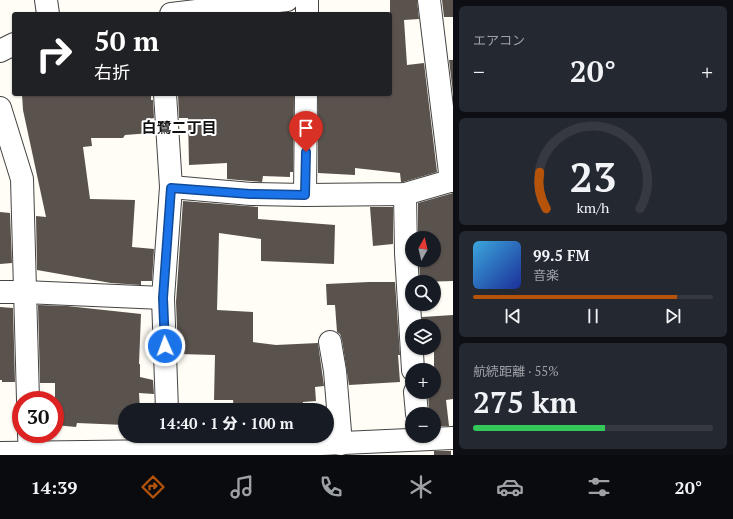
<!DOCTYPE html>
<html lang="ja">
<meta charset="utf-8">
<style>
body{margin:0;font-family:"PT Serif","Noto Sans JP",serif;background:#242831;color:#f1f3f6;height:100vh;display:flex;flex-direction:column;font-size:15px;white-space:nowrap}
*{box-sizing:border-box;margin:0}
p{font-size:13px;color:#9ea1a6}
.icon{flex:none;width:22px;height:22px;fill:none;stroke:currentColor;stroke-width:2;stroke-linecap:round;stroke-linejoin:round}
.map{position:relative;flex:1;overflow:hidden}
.details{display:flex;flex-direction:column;gap:6px;padding:6px;background:#0d0f14;width:280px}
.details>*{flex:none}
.guide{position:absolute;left:12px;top:12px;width:380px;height:84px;border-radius:4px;box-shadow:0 1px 3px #0004;background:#202124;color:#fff;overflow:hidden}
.needle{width:26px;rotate:8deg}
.buttons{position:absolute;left:405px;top:231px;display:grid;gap:8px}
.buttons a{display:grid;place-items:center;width:36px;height:36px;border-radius:50%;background:#171b24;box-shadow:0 1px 3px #0004;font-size:20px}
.speed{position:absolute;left:12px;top:391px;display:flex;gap:8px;font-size:20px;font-weight:700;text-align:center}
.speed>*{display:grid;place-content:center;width:52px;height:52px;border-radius:50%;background:#171b24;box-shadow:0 1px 3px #0004;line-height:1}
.speed .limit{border:6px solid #d22;background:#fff;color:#111}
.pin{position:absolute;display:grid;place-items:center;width:34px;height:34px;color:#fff;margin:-41px -17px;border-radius:50% 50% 50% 0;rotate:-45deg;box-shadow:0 0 4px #0007}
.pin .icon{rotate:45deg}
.me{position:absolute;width:44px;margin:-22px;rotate:358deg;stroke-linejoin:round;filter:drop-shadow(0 0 3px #0008)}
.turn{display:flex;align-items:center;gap:14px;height:84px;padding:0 16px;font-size:18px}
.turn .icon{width:52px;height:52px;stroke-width:2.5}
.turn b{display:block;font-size:28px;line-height:34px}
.big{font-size:30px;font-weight:800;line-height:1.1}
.details .tile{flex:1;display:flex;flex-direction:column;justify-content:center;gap:6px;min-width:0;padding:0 14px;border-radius:6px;background:#242831}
.details .dial{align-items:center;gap:0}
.dial svg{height:104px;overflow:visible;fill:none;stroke:#363941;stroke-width:7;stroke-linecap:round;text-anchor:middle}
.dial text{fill:#f1f3f6;stroke:none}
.song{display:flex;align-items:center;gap:12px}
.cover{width:48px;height:48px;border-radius:6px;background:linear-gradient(135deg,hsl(200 70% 55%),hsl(230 70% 35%))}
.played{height:4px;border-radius:2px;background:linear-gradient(90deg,#b45309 85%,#363941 85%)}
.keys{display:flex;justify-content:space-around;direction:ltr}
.heat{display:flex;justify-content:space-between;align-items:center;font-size:22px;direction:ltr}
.charge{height:6px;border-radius:3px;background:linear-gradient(90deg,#34c759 55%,#363941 0)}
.trip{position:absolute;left:118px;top:403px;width:216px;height:40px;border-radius:20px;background:#171b24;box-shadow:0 1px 3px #0004;font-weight:800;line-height:40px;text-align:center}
.menu{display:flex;height:64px;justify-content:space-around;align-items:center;background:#090b0e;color:#9ea1a6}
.menu .icon{width:28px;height:28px}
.menu .selected{color:#b45309}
.menu b{font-size:18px;color:#f1f3f6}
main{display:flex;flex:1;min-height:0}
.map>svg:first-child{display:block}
.building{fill:#5a524d}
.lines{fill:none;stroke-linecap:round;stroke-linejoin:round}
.minor-casing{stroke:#444;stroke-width:24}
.minor{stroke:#fff;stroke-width:22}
.route-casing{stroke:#114b97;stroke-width:10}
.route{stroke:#1a73e8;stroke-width:7}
.labels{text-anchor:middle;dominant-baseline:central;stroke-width:4;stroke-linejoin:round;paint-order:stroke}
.neighbourhood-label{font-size:15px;font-weight:bold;fill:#111;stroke:#fff}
</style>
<main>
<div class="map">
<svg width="453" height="455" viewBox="0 0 453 455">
<rect width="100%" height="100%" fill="#fffdf5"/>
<g class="building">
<polygon points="390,0 417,0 419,19 404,20 407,65 424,63 437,172 403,182 401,182 400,173 355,168 355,175 318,173 318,94 390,94"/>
<polygon points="442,0 453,0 453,17 444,17"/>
<polygon points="449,60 453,60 453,94"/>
<polygon points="22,94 151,94 151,100 153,100 154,118 149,119 151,133 125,135 123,138 91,138 92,146 83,147 90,199 135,200 132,247 154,249 152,281 141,281 141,285 111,283 37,270 36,216 46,217 23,110"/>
<polygon points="181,94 294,94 293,172 290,172 290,177 263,176 262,182 227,179 227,163 189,165 188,118 179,118 178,95"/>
<polygon points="453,193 453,281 420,282 419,260 434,260 434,238 418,238 418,203"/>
<polygon points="183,201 258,207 258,219 335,225 334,264 261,261 261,239 219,233 217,310 253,312 253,342 276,345 318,343 324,386 315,387 316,401 303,402 302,407 261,410 234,410 233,400 214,400 215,355 178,354 176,302"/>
<polygon points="370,207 393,207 393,244 373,246"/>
<polygon points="0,212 10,213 12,263 0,264"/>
<polygon points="369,282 395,282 400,355 398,355 400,382 349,385 342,340 340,334 337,332 335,305 327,305 326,284"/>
<polygon points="38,305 67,306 141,314 139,364 140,364 140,377 153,380 154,394 139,393 140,410 125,410 125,425 77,423 76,427 55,425 55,383 40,383"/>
<polygon points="0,307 13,308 15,382 2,382 2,380 0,380"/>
<polygon points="453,315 453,399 446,400 449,426 434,426 434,414 429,414 428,392 434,392 434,352 425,353 424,348 434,348 434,326 423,326 422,317"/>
<rect x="434" y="451" width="17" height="4"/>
</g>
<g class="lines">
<g class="minor-casing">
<g id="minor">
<polyline points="46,0 48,14"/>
<polyline points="429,0 451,181"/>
<polyline points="171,14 287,0"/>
<polyline points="307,14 307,0"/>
<polyline points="0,51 14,44"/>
<polyline points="165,94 171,187 163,298 167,410"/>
<polyline points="0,108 22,179 28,400"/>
<polyline points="171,187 251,194 305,195 405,194 453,180"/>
<polyline points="405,194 406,253 413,370"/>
<polyline points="305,195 306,94"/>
<polyline points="0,292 24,292 163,298"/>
<polyline points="330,342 335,371 341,444"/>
<polyline points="415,392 417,414"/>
<polyline points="29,434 30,455"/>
<polyline points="0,453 168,451 453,438"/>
</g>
</g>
<use href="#minor" class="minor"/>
</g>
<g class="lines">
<g class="route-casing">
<polyline id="route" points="165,346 163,298 171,188 250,194 305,195 306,152"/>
</g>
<use href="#route" class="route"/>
</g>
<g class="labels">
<g class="neighbourhood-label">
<text x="179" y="127">白鷺二丁目</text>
</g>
</g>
</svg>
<div class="buttons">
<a><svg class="needle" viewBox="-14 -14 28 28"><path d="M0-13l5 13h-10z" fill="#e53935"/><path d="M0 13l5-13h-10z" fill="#9ea1a6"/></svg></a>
<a><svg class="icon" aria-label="search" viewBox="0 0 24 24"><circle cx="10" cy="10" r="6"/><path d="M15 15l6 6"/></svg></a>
<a><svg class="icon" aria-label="layers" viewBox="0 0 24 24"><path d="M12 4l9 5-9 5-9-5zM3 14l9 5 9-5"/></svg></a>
<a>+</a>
<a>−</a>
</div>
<div class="speed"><div class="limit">30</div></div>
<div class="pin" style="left:306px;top:152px;background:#d93025"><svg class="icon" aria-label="arrive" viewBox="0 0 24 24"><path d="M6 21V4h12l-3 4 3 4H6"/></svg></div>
<svg class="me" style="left:165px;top:346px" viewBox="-20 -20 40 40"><circle r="17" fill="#1a73e8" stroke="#fff" stroke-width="3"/><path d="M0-11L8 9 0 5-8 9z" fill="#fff"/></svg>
<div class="trip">14:40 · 1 分 · 100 m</div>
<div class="guide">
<div class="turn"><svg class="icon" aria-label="right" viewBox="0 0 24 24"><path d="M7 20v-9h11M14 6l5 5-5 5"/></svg><div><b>50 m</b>右折</div></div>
</div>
</div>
<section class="details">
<div class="tile"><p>エアコン</p>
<div class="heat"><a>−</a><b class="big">20°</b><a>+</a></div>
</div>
<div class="tile dial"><svg viewBox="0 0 100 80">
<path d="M14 69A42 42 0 1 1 86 69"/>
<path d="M14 69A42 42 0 0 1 9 41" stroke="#b45309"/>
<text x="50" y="56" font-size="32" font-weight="700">23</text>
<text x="50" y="72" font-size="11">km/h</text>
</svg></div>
<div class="tile">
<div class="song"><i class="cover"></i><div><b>99.5 FM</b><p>音楽</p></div></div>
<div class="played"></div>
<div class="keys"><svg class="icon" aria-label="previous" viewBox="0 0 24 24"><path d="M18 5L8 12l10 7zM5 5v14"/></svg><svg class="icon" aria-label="pause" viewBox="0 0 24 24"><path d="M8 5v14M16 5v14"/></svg><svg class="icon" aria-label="next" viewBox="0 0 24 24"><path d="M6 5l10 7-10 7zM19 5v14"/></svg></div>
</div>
<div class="tile"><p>航続距離 · 55%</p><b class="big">275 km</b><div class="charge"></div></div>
</section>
</main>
<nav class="menu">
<b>14:39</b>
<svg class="icon selected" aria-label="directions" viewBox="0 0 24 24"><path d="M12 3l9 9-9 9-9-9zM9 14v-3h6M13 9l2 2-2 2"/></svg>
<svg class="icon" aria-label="music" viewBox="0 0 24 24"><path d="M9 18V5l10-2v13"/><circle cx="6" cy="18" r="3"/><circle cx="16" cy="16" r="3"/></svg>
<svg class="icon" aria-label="phone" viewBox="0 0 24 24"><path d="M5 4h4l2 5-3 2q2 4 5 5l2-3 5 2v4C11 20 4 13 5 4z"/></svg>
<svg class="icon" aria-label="climate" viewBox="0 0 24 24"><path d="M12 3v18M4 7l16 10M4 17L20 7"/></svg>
<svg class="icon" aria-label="car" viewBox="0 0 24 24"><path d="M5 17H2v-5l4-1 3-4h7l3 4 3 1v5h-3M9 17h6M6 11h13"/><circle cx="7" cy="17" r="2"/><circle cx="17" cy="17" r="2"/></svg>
<svg class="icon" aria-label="filters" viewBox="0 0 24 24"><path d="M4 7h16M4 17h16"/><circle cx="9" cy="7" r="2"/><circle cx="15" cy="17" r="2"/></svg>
<b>20°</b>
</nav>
